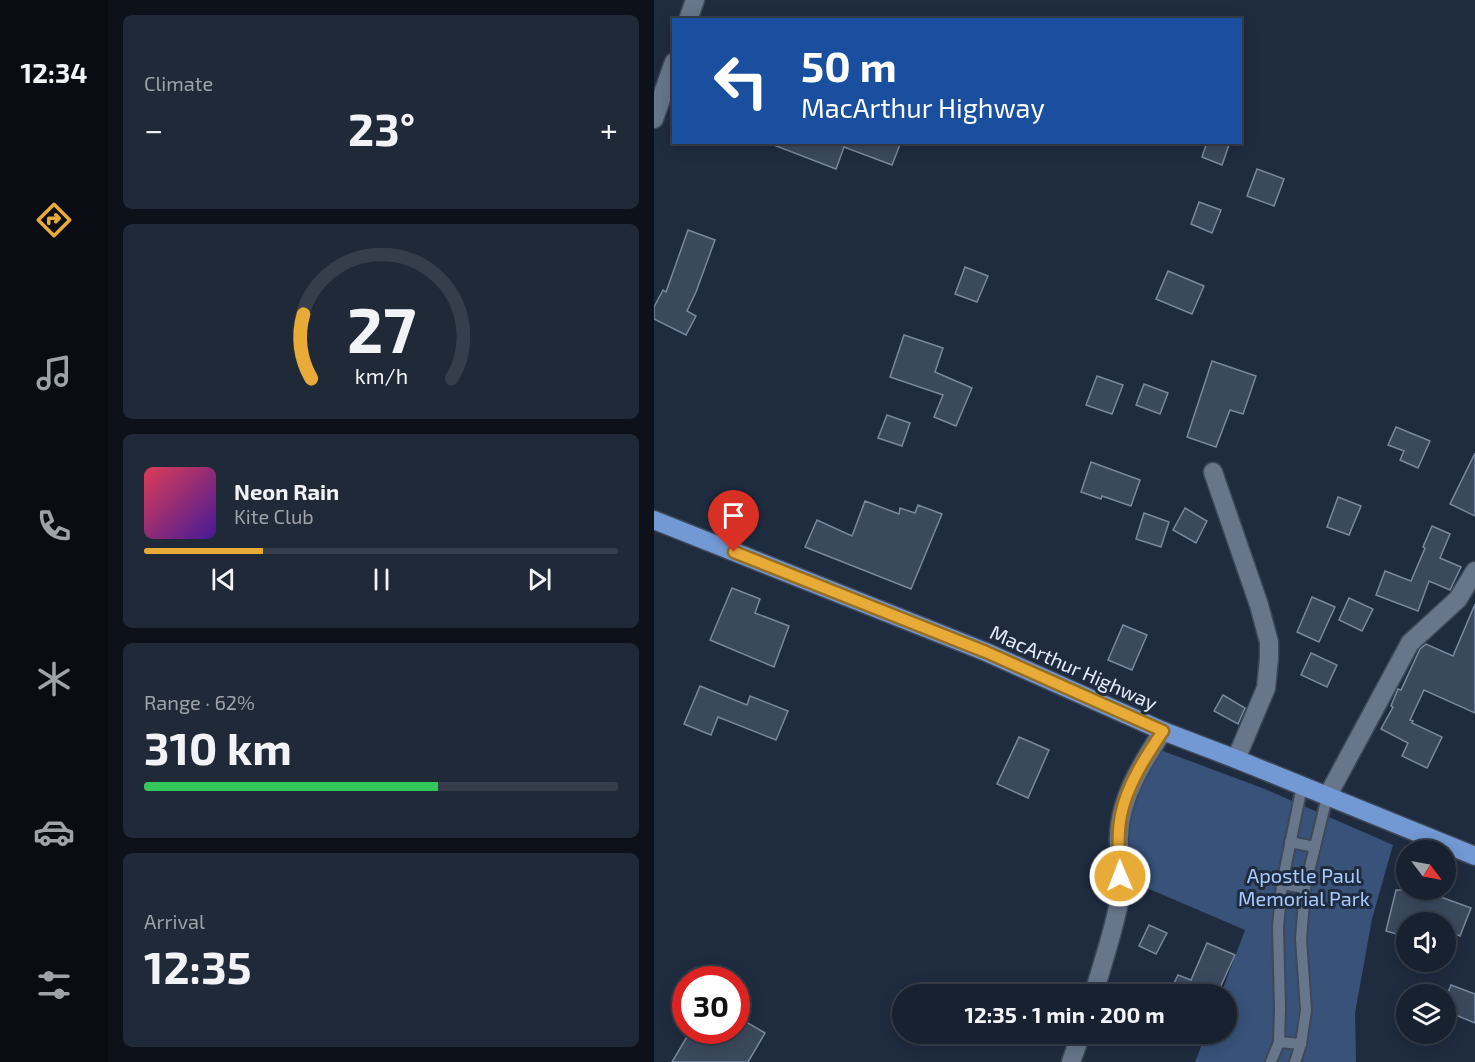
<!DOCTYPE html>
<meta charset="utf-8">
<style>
body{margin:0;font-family:"Exo 2",sans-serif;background:#202937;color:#f1f3f6;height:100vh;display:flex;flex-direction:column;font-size:22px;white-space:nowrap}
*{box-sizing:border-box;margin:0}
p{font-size:20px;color:#9ea3aa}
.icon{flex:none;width:33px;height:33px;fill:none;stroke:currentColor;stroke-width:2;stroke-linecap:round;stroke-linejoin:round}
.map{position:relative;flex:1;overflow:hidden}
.sheet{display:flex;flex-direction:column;gap:15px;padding:15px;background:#0d121a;width:546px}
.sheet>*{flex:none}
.hud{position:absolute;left:18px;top:18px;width:570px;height:126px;border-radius:0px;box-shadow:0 3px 15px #0003,0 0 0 2px #363e4b;background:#1a4fa0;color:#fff;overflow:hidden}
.needle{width:39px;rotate:122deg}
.fabs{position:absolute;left:742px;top:840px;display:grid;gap:12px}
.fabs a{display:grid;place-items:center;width:60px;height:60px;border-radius:50%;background:#17212f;box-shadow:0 3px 15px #0003,0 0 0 2px #363e4b;font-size:30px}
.speed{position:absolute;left:18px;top:966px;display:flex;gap:12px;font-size:30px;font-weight:700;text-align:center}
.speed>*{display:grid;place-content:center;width:78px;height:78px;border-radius:50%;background:#17212f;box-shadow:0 3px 15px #0003,0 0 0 2px #363e4b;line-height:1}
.speed .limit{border:9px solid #d22;background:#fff;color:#111}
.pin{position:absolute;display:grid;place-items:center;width:51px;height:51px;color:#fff;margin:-62px -26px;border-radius:50% 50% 50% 0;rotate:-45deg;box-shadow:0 0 6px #0007}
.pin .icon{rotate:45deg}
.me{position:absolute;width:66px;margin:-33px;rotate:359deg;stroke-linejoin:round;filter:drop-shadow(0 0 4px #0008)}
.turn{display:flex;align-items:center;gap:21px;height:126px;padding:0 30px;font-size:27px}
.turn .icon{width:78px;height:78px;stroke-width:2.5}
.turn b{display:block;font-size:42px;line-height:51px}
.big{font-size:45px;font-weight:700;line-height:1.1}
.sheet .card{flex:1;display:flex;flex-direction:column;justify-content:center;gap:9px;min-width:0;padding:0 21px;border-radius:9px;background:#202937}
.sheet .dial{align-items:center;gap:0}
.dial svg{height:156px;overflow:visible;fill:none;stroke:#363e4b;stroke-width:7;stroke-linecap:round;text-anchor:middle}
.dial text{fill:#f1f3f6;stroke:none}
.song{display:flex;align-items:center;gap:18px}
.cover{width:72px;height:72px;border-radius:9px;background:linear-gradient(135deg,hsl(350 70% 55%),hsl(260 70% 35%))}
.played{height:6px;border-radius:3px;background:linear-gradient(90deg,#e9ab38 25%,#363e4b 25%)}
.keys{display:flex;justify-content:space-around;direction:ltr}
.heat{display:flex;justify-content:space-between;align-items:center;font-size:33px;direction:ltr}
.charge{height:9px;border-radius:4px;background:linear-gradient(90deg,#34c759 62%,#363e4b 0)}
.trip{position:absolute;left:238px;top:984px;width:345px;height:60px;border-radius:30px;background:#17212f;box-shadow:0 3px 15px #0003,0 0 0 2px #363e4b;font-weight:700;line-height:60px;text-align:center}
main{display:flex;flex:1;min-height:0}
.tab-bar{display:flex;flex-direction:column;width:108px;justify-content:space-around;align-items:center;background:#090d13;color:#9ea3aa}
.tab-bar .icon{width:42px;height:42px}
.tab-bar .selected{color:#e9ab38}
.tab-bar b{font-size:27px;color:#f1f3f6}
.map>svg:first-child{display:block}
.green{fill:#38527a}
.building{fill:#3b495d;stroke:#79889f;stroke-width:1.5}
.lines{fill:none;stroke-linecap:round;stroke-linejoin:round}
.lane-casing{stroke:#3e4858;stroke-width:14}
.street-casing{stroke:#3e4858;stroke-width:21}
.highway-casing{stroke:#3e4858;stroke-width:21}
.lane{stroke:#67768b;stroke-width:10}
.street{stroke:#67768b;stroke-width:18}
.highway{stroke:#7299d4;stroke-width:18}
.route-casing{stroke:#976f24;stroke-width:15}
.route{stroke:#e9ab38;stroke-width:10}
.labels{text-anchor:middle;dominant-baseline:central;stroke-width:6;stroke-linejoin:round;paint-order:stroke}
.street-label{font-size:20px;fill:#e6eefb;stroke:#1f2c3f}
.park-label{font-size:20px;fill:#a8cbff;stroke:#1f2c3f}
</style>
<main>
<nav class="tab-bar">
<b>12:34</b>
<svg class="icon selected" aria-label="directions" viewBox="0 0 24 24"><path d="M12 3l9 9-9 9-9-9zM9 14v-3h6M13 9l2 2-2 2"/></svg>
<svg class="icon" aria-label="music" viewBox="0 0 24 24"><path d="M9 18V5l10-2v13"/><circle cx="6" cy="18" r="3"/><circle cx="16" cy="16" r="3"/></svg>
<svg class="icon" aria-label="phone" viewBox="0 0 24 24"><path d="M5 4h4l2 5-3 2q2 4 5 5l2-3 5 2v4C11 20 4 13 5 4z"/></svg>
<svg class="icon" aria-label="climate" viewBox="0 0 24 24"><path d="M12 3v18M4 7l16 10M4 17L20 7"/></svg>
<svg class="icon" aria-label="car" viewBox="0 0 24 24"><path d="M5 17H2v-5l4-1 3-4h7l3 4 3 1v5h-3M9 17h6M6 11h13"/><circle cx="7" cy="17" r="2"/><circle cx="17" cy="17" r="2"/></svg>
<svg class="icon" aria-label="filters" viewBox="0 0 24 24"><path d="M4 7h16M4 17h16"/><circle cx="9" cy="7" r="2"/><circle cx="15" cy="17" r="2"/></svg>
</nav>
<section class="sheet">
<div class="card"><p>Climate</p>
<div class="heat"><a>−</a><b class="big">23°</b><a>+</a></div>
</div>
<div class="card dial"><svg viewBox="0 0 100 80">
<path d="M14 69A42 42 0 1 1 86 69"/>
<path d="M14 69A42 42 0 0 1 10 36" stroke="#e9ab38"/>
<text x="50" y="56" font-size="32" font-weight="700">27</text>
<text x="50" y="72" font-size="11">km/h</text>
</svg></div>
<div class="card">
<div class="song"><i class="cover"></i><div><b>Neon Rain</b><p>Kite Club</p></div></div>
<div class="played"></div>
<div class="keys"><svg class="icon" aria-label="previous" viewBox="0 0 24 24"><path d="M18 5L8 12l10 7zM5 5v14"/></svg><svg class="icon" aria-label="pause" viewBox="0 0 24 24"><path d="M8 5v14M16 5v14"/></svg><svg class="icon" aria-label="next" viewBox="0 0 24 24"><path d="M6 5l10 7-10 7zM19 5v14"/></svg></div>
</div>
<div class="card"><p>Range · 62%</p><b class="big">310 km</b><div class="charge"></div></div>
<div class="card"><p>Arrival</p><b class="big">12:35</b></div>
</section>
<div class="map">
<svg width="821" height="1062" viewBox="0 0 821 1062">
<rect width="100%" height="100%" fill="#1f2c3f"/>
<polygon class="green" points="501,748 611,789 739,845 718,919 701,1013 702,1062 541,1062 552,1034 573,1034 573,994 567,994 591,930 474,880 471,820"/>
<g class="building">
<polygon points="117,142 247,142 238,165 190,147 182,169 117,144"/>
<polygon points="553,142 576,142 568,165 548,157"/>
<polygon points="603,169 630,179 620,206 593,196"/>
<polygon points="545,202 567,210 558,233 537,224"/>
<polygon points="34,230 61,240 42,292 33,311 42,316 32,335 0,319 0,307 9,290 12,292"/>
<polygon points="311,267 334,276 323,302 301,294"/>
<polygon points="514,271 550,286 538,314 502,299"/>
<polygon points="250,335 289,348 281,372 318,388 302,426 280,417 289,395 236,377"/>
<polygon points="558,361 602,376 589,414 576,410 562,447 533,437"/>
<polygon points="443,376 469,385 458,414 432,405"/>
<polygon points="490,384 514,393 506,414 482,405"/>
<polygon points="233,415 256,423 248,446 224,438"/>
<polygon points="742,427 776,441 764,468 746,460 750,451 734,445"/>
<polygon points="821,453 821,516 796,504"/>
<polygon points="437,462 486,480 477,506 448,496 447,499 427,492"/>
<polygon points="684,497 707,506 695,535 673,527"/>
<polygon points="211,501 245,514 246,508 261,513 264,505 288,514 257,589 151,547 163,520 198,536"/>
<polygon points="531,508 553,521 542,543 519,530"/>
<polygon points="490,513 515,522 507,547 482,539"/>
<polygon points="778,526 796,534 786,558 807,567 796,590 775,581 764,611 722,595 731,571 757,581 771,548 769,547"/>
<polygon points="78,588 106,599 101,613 135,626 120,667 56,640"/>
<polygon points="658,597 681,607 665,642 643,632"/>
<polygon points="695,598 719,609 708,631 685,620"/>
<polygon points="821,604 821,713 770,690 756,720 759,721 758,723 788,737 773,768 748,756 754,743 727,729 739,707 737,706 744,689 747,690 766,649 772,644 799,656"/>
<polygon points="469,625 493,635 478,670 454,660"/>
<polygon points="657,653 683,665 673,687 647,675"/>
<polygon points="46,686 93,705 96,696 134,711 122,740 64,717 57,735 30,724"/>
<polygon points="569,695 591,708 584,724 560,711"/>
<polygon points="365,737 395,750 374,798 343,784"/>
<polygon points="742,890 786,890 784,896 817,908 806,936 792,930 792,922 753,922 753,937 732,931"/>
<polygon points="495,925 513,933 502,954 485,946"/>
<polygon points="553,943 581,955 564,992 569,994 515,994 524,975 537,980"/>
<polygon points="797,985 821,994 821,1023 792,1011 792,998"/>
<polygon points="82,1016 111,1033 94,1062 18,1062 37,1030 82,1030"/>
</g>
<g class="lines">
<g class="lane-casing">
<g id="lane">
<polyline points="636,842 661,847"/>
<polyline points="628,884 651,888"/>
<polyline points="625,1042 647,1044"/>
<polyline points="617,1062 625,1042 626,1009 624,927 628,884 648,786"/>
<polyline points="641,1062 647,1044 652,1010 647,939 651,888 673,797"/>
</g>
</g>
<g class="street-casing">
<g id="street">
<polyline points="34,20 41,0"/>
<polyline points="0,119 20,62"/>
<polyline points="559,472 605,605 615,642 615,658 612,688 582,759"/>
<polyline points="673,797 756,643 804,599 821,571"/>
<path d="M440,994C448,963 461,929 466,896C469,877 464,856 465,836C466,798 488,763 509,731"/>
<polyline points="417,1062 427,1034"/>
</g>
</g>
<g class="highway-casing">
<polyline id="highway" points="0,520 332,652 509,731 582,759 821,856"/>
</g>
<use href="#lane" class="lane"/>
<use href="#street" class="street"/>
<use href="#highway" class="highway"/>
</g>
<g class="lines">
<g class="route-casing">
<path id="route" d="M80,552L332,652L509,731C492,756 473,785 467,815C463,835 465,856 466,876"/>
</g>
<use href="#route" class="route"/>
</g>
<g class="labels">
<g class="street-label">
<text transform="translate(420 667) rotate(24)">MacArthur Highway</text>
</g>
<g class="park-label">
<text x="650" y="875">Apostle Paul<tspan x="650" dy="23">Memorial Park</tspan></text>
</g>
</g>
</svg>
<div class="fabs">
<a><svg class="needle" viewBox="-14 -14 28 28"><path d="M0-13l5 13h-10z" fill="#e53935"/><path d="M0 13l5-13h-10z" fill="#9ea3aa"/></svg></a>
<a><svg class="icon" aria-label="sound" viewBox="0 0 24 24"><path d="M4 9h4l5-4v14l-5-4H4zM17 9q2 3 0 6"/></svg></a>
<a><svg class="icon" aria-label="layers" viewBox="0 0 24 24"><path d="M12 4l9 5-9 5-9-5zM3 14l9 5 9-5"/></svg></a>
</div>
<div class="speed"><div class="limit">30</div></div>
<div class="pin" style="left:80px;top:552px;background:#d93025"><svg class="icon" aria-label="arrive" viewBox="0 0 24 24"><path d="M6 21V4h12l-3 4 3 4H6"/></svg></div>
<svg class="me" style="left:466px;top:876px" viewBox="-20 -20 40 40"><circle r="17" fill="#e9ab38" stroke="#fff" stroke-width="3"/><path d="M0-11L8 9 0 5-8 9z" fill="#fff"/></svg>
<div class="trip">12:35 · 1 min · 200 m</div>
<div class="hud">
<div class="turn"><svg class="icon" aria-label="left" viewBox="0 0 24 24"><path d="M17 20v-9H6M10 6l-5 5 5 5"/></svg><div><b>50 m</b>MacArthur Highway</div></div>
</div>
</div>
</main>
